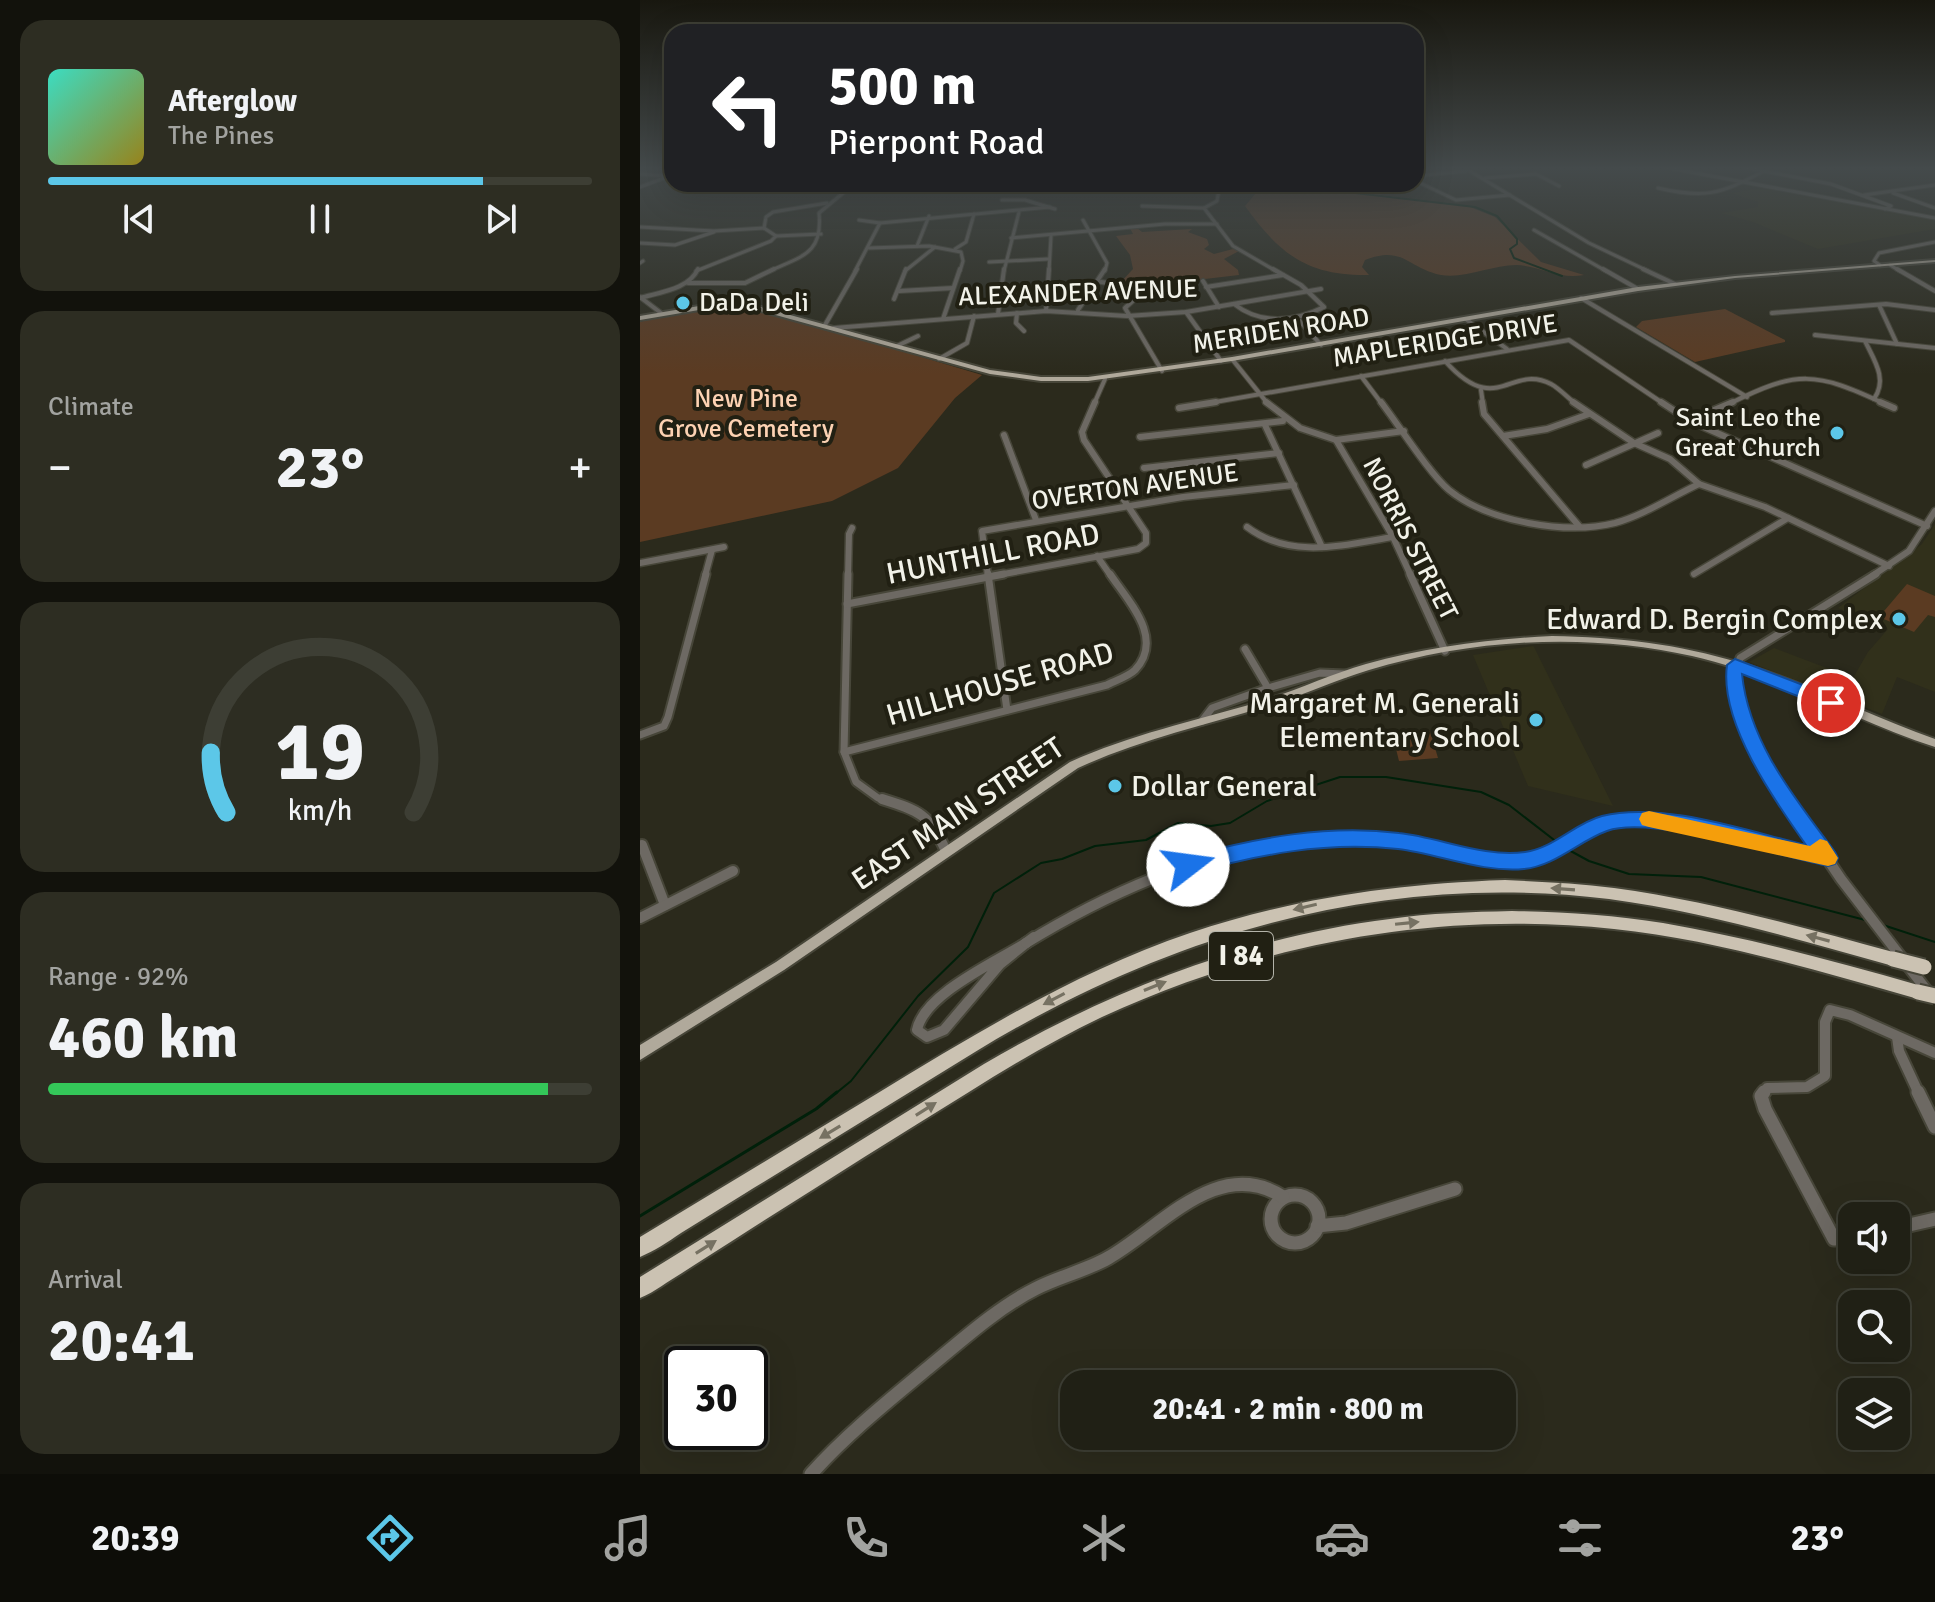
<!DOCTYPE html>
<meta charset="utf-8">
<style>
body{margin:0;font-family:Signika,sans-serif;background:#2d2d22;color:#f1f3f6;height:100vh;display:flex;flex-direction:column;font-size:30px;white-space:nowrap}
*{box-sizing:border-box;margin:0}
p{font-size:26px;color:#a2a3a0}
.icon{flex:none;width:44px;height:44px;fill:none;stroke:currentColor;stroke-width:2;stroke-linecap:round;stroke-linejoin:round}
.map{position:relative;flex:1;overflow:hidden}
.side{display:flex;flex-direction:column;gap:20px;padding:20px;background:#12120c;width:640px}
.side>*{flex:none}
.top-card{position:absolute;left:24px;top:24px;width:760px;height:168px;border-radius:24px;box-shadow:0 8px 32px #0002,0 0 0 2px #3d3e34;background:#202124;color:#fff;overflow:hidden}
.buttons{position:absolute;left:1198px;top:1202px;display:grid;gap:16px}
.buttons a{display:grid;place-items:center;width:72px;height:72px;border-radius:16px;background:#202015;box-shadow:0 8px 32px #0002,0 0 0 2px #3d3e34;font-size:40px}
.speed{position:absolute;left:24px;top:1346px;display:flex;gap:16px;font-size:40px;font-weight:700;text-align:center}
.speed>*{display:grid;place-content:center;width:104px;height:104px;border-radius:50%;background:#202015;box-shadow:0 8px 32px #0002,0 0 0 2px #3d3e34;line-height:1}
.speed .limit{border:4px solid #111;border-radius:12px;background:#fff;color:#111}
.pin{position:absolute;display:grid;place-items:center;width:68px;height:68px;color:#fff;margin:-34px;border:4px solid #fff;border-radius:50%;box-shadow:0 2px 8px #0007}
.me{position:absolute;width:88px;margin:-44px;rotate:75deg;stroke-linejoin:round;filter:drop-shadow(0 0 6px #0008)}
.turn{display:flex;align-items:center;gap:28px;height:168px;padding:0 32px;font-size:36px}
.turn .icon{width:104px;height:104px;stroke-width:2.5}
.turn b{display:block;font-size:56px;line-height:68px}
.big{font-size:60px;font-weight:700;line-height:1.1}
.side .card{flex:1;display:flex;flex-direction:column;justify-content:center;gap:12px;min-width:0;padding:0 28px;border-radius:24px;background:#2d2d22}
.side .dial{align-items:center;gap:0}
.dial svg{height:208px;overflow:visible;fill:none;stroke:#3d3e34;stroke-width:7;stroke-linecap:round;text-anchor:middle}
.dial text{fill:#f1f3f6;stroke:none}
.song{display:flex;align-items:center;gap:24px}
.cover{width:96px;height:96px;border-radius:12px;background:linear-gradient(135deg,hsl(170 70% 55%),hsl(50 70% 35%))}
.played{height:8px;border-radius:4px;background:linear-gradient(90deg,#5cc7e8 80%,#3d3e34 80%)}
.keys{display:flex;justify-content:space-around;direction:ltr}
.heat{display:flex;justify-content:space-between;align-items:center;font-size:44px;direction:ltr}
.charge{height:12px;border-radius:6px;background:linear-gradient(90deg,#34c759 92%,#3d3e34 0)}
.trip{position:absolute;left:420px;top:1370px;width:456px;height:80px;border-radius:24px;background:#202015;box-shadow:0 8px 32px #0002,0 0 0 2px #3d3e34;font-weight:700;line-height:80px;text-align:center}
.tabs{display:flex;height:128px;justify-content:space-around;align-items:center;background:#0d0d08;color:#a2a3a0}
.tabs .icon{width:56px;height:56px}
.tabs .active{color:#5cc7e8}
.tabs b{font-size:36px;color:#f1f3f6}
main{display:flex;flex:1;min-height:0}
.map>svg:first-child{display:block}
.built{fill:#31301b}
.green{fill:#5b3b22}
.lines{fill:none;stroke-linecap:round;stroke-linejoin:round}
.stream-far1{stroke:#00200a;stroke-width:2}
.stream{stroke:#00200a;stroke-width:3}
.minor-far5-casing{stroke:#474639;stroke-width:5}
.minor-far4-casing{stroke:#474639;stroke-width:6}
.minor-far3-casing{stroke:#474639;stroke-width:9}
.minor-far2-casing{stroke:#474639;stroke-width:11}
.minor-far1-casing{stroke:#474639;stroke-width:14}
.minor-casing{stroke:#474639;stroke-width:17}
.major-casing{stroke:#474639;stroke-width:4}
.highway-casing{stroke:#474639;stroke-width:4}
.minor-far5{stroke:#6d6963;stroke-width:3}
.minor-far4{stroke:#6d6963;stroke-width:4}
.minor-far3{stroke:#6d6963;stroke-width:6}
.minor-far2{stroke:#6d6963;stroke-width:7}
.minor-far1{stroke:#6d6963;stroke-width:10}
.minor{stroke:#6d6963;stroke-width:13}
.major{fill:#b0a99b;fill-rule:evenodd}
.highway{fill:#cbc2b2;fill-rule:evenodd}
.highway-bridge-casing{stroke:#474639;stroke-width:19;stroke-linecap:butt}
.highway-bridge{stroke:#cbc2b2;stroke-width:15}
.oneway{fill:#767162}
.route{fill:#1a73e8;stroke:#114b97;stroke-width:2}
.slow{fill:#f59e0b}
.poi-dot{fill:#5cc7e8;stroke:#212013;stroke-width:3}
.labels{text-anchor:middle;dominant-baseline:central;stroke-width:8;stroke-linejoin:round;paint-order:stroke}
.far-street-label{font-size:26px;fill:#f2f2e9;stroke:#212013}
.far-poi-label{font-size:26px;fill:#f2f2e9;stroke:#212013;text-anchor:start}
.far-park-label{font-size:26px;fill:#fcd2b3;stroke:#212013}
.shield{fill:#212013;stroke:#b3b3a9;stroke-width:2}
.shield-label{font-size:28px;font-weight:bold;fill:#f2f2e9}
.street-label{font-size:30px;fill:#f2f2e9;stroke:#212013}
.poi-label{font-size:30px;fill:#f2f2e9;stroke:#212013;text-anchor:end}
</style>
<main>
<section class="side">
<div class="card">
<div class="song"><i class="cover"></i><div><b>Afterglow</b><p>The Pines</p></div></div>
<div class="played"></div>
<div class="keys"><svg class="icon" aria-label="previous" viewBox="0 0 24 24"><path d="M18 5L8 12l10 7zM5 5v14"/></svg><svg class="icon" aria-label="pause" viewBox="0 0 24 24"><path d="M8 5v14M16 5v14"/></svg><svg class="icon" aria-label="next" viewBox="0 0 24 24"><path d="M6 5l10 7-10 7zM19 5v14"/></svg></div>
</div>
<div class="card"><p>Climate</p>
<div class="heat"><a>−</a><b class="big">23°</b><a>+</a></div>
</div>
<div class="card dial"><svg viewBox="0 0 100 80">
<path d="M14 69A42 42 0 1 1 86 69"/>
<path d="M14 69A42 42 0 0 1 8 46" stroke="#5cc7e8"/>
<text x="50" y="56" font-size="32" font-weight="700">19</text>
<text x="50" y="72" font-size="11">km/h</text>
</svg></div>
<div class="card"><p>Range · 92%</p><b class="big">460 km</b><div class="charge"></div></div>
<div class="card"><p>Arrival</p><b class="big">20:41</b></div>
</section>
<div class="map">
<svg width="1295" height="1474" viewBox="0 0 1295 1474">
<rect width="100%" height="100%" fill="#2b2a1c"/>
<g class="built">
<polygon points="1121,188 1295,219 1295,229 1178,249 1113,222 1081,213 1118,207 1118,202 1092,193"/>
<polygon points="1295,524 1295,692 1257,677 1242,714 1109,662 1134,648 1213,678 1228,652 1248,629 1198,608 1282,544"/>
<polygon points="893,646 894,647 973,806 888,786 833,655"/>
</g>
<g class="green">
<path d="M632,184H662L830,207L855,217L901,262L944,275C918,280 902,266 876,265C852,265 825,279 801,275C767,268 764,245 725,260L722,267L729,275C668,276 640,255 605,206L616,193Z"/>
<polygon points="490,228 497,228 502,232 552,229 548,232 567,239 569,245 564,249 574,254 593,249 599,251 584,259 598,270 599,275 539,282 481,282 493,269 490,255 476,236 493,234"/>
<polygon points="108,309 175,325 342,375 315,398 258,468 192,501 0,542 0,322 27,314"/>
<polygon points="1085,309 1145,340 1145,342 1055,362 996,327 1002,321"/>
<polygon points="1267,584 1295,596 1295,617 1288,615 1274,632 1239,617"/>
<polygon points="790,731 798,758 759,761 752,733"/>
</g>
<g class="lines">
<g class="stream-far1">
<polyline points="638,184 835,207 857,216 877,239 877,244 870,249 874,258 922,276"/>
<polyline points="927,849 949,861 989,874 1061,877 1229,921"/>
<polyline points="1243,925 1295,942"/>
<polyline points="195,1094 211,1081 278,996 328,947 354,893 401,863 422,859 455,846 506,840 538,823 571,826 590,823 627,801 700,777 746,777 841,792 869,805 918,843"/>
</g>
<polyline class="stream" points="0,1216 176,1109 197,1092"/>
<g class="minor-far5-casing">
<g id="minor-far5">
<polyline points="825,168 949,243 1008,271"/>
<polyline points="1029,168 1295,218"/>
<polyline points="1108,168 1191,184 1251,206 1245,209"/>
<polyline points="0,174 27,176"/>
<polyline points="776,176 826,171"/>
<polyline points="845,178 896,174 919,186"/>
<polyline points="776,181 816,200 870,195"/>
<polyline points="713,184 717,184"/>
<polyline points="0,187 32,175"/>
<path d="M1018,188C1065,199 1080,194 1122,172"/>
<polyline points="105,190 209,189"/>
<polyline points="1253,193 1295,208"/>
<polyline points="1224,195 1295,185"/>
<polyline points="362,200 385,200 415,209"/>
<polyline points="502,206 564,208 593,246 636,271"/>
<polyline points="564,208 577,201 580,184"/>
<polyline points="443,220 467,263 465,271"/>
<polyline points="240,223 410,207"/>
<polyline points="0,227 74,231 124,228"/>
<polyline points="124,228 126,217 133,212 187,203"/>
<polyline points="894,230 966,271"/>
<polyline points="136,236 181,234"/>
<polyline points="371,238 525,224 577,224"/>
<polyline points="0,243 35,245 74,232"/>
<polyline points="277,246 289,216"/>
<polyline points="229,248 289,246 321,252 323,261 320,271"/>
<polyline points="315,249 326,242 334,214"/>
<polyline points="349,262 408,259"/>
<polyline points="0,263 3,261"/>
<polyline points="1240,265 1234,261 1239,253 1295,242"/>
<polyline points="1250,265 1260,271"/>
<polyline points="56,271 131,241 136,236 124,228"/>
<path d="M130,271C162,256 183,254 179,213L214,184"/>
<polyline points="215,271 240,223 219,220"/>
<polyline points="265,271 295,247"/>
<polyline points="364,271 379,212"/>
<polyline points="409,271 411,236"/>
</g>
</g>
<g class="minor-far4-casing">
<g id="minor-far4">
<polyline points="963,269 998,289"/>
<polyline points="1003,269 1035,284"/>
<polyline points="1257,269 1295,291"/>
<polyline points="563,281 579,307"/>
<polyline points="461,282 504,288"/>
<polyline points="48,283 105,283 134,269"/>
<polyline points="511,284 485,308 522,371"/>
<polyline points="566,287 643,275"/>
<polyline points="259,291 313,288"/>
<polyline points="0,297 21,313"/>
<path d="M0,298C21,292 49,289 58,269"/>
<polyline points="941,298 1107,397"/>
<polyline points="254,299 266,269"/>
<path d="M594,304C621,325 654,322 684,307L661,285L633,269"/>
<polyline points="1239,305 1257,344"/>
<polyline points="438,310 465,269"/>
<polyline points="406,311 409,269"/>
<polyline points="546,312 581,361"/>
<polyline points="377,313 376,323 384,331"/>
<polyline points="1132,313 1246,304 1295,310"/>
<polyline points="358,314 364,269"/>
<polyline points="657,318 681,345"/>
<polyline points="303,319 320,269"/>
<polyline points="827,320 867,349"/>
<polyline points="185,325 217,269"/>
<polyline points="194,328 406,311 487,316 546,312 681,289"/>
<polyline points="1175,335 1295,348"/>
<path d="M1225,341C1234,360 1248,379 1234,399"/>
<polyline points="257,346 278,336"/>
<polyline points="299,359 327,343 334,316"/>
<polyline points="592,359 628,404"/>
<path d="M805,361C857,419 870,363 911,384C920,389 928,398 936,404"/>
<polyline points="721,376 742,404"/>
<polyline points="841,390 843,404"/>
<polyline points="454,404 465,379"/>
<polyline points="564,404 929,340 1024,404"/>
<path d="M1089,404C1157,370 1175,371 1245,404"/>
</g>
</g>
<g class="minor-far3-casing">
<g id="minor-far3">
<polyline points="626,402 660,428 696,440 753,537 771,576"/>
<path d="M741,402C758,424 789,473 809,490C848,522 926,535 975,523C1004,515 1031,497 1059,484"/>
<polyline points="842,402 844,414 939,526"/>
<polyline points="933,402 994,443 1030,459 1059,484 1125,507 1249,566"/>
<polyline points="1021,402 1050,421 1287,526"/>
<polyline points="1240,402 1254,408"/>
<polyline points="539,408 576,402"/>
<polyline points="1041,424 1093,402"/>
<polyline points="625,425 682,547"/>
<polyline points="364,435 396,520"/>
<polyline points="863,436 907,429 949,414"/>
<polyline points="500,437 643,421"/>
<polyline points="696,440 764,431"/>
<polyline points="946,465 1018,433"/>
<polyline points="504,468 639,453"/>
<path d="M607,527C651,560 703,545 753,537"/>
<polyline points="457,556 471,576"/>
<polyline points="0,563 84,547"/>
<polyline points="1054,574 1148,518"/>
<polyline points="65,576 72,550"/>
<polyline points="208,576 209,534 212,528"/>
<polyline points="348,576 342,531 543,497 654,485"/>
<polyline points="353,576 498,549 506,543 506,533 444,440 442,432 455,402"/>
<polyline points="1232,576 1269,551 1295,511"/>
</g>
</g>
<g class="minor-far2-casing">
<g id="minor-far2">
<polyline points="208,574 204,752 216,782 238,798 248,801"/>
<polyline points="348,574 367,710"/>
<polyline points="770,574 805,651"/>
<polyline points="207,604 364,574"/>
<polyline points="605,649 628,688"/>
<polyline points="562,721 572,708 628,688 680,673 705,674"/>
<polyline points="0,735 24,726 28,717 66,574"/>
<path d="M204,752L467,685C475,681 489,676 495,670C525,638 488,601 470,574"/>
<polyline points="1148,801 1105,725 1094,685 1100,658 1236,574"/>
</g>
</g>
<g class="minor-far1-casing">
<g id="minor-far1">
<path d="M242,799C280,811 289,814 306,851"/>
<polyline points="1147,799 1201,879 1288,992"/>
<polyline points="2,845 25,905"/>
<polyline points="0,918 93,871"/>
<path d="M386,943L360,964L304,1030L287,1037L277,1030C284,994 356,962 386,943Z"/>
<polyline points="386,943 394,937"/>
<path d="M386,943C489,880 606,832 729,838C778,840 824,861 873,861C912,861 937,829 974,821C1032,809 1129,844 1188,858"/>
<polyline points="1257,1037 1259,1051 1279,1094"/>
<polyline points="1123,1094 1127,1088 1167,1087 1185,1076 1185,1022 1190,1010 1210,1015 1295,1053"/>
</g>
</g>
<g class="minor-casing">
<g id="minor">
<polyline points="1124,1092 1121,1096 1125,1109 1194,1239 1212,1236"/>
<polyline points="1278,1092 1295,1127"/>
<circle cx="655" cy="1219" r="24"/>
<polyline points="677,1226 706,1223 815,1189"/>
<polyline points="1256,1228 1295,1219"/>
<path d="M171,1474C206,1435 247,1402 288,1368C321,1341 357,1308 395,1289C418,1277 445,1271 468,1258C521,1228 578,1155 643,1197"/>
</g>
</g>
<g class="major-casing">
<g id="major">
<polygon points="1295,260 1295,262 1095,278 998,291 592,361 448,381 401,381 350,374 117,310 59,310 0,320 0,316 59,306 117,306 350,370 401,377 448,377 592,357 998,287 1095,276"/>
<path d="M912,636C977,637 1039,644 1100,663C1167,683 1230,716 1295,739V747C1213,720 1137,675 1052,656C946,632 833,639 729,670C695,680 662,696 627,706C563,726 498,740 438,768L144,970L0,1060V1045L136,962L430,762C490,735 553,721 616,703C653,692 688,675 726,664C787,647 849,639 912,636Z"/>
</g>
</g>
<g class="highway-casing">
<g id="highway">
<path d="M865,880C901,882 938,883 974,888C1069,901 1161,927 1253,952L1258,954L1260,959L1258,964L1253,966C1160,940 1066,912 969,899C742,871 528,934 335,1052C258,1099 181,1147 104,1194C83,1207 62,1220 41,1233C28,1242 14,1251 0,1257V1237C79,1189 159,1141 238,1093C338,1032 438,971 550,933C655,898 754,884 865,880Z"/>
<path d="M872,911C922,912 973,915 1023,923C1110,938 1194,961 1278,985L1283,987L1286,992L1283,997L1278,999C1178,971 1078,940 974,929C798,910 622,943 462,1017C416,1039 372,1065 329,1092C254,1138 180,1185 106,1232C85,1246 63,1259 42,1273C28,1281 15,1292 0,1298V1277L344,1064C469,991 605,937 750,919C790,913 831,912 872,911Z"/>
</g>
</g>
<use href="#minor-far5" class="minor-far5"/>
<use href="#minor-far4" class="minor-far4"/>
<use href="#minor-far3" class="minor-far3"/>
<use href="#minor-far2" class="minor-far2"/>
<use href="#minor-far1" class="minor-far1"/>
<use href="#minor" class="minor"/>
<use href="#major" class="major"/>
<use href="#highway" class="highway"/>
<g class="highway-bridge-casing">
<g id="highway-bridge">
<polyline points="1253,959 1284,967"/>
<polyline points="1278,992 1295,996"/>
</g>
</g>
<use href="#highway-bridge" class="highway-bridge"/>
</g>
<defs><path id="oneway-solid" d="M-6-.8H1V-3.2L6.5 0L1 3.2V.8H-6Z" transform="scale(2)"/></defs>
<g class="oneway">
<use href="#oneway-solid" transform="translate(923 889) rotate(-176)"/>
<use href="#oneway-solid" transform="translate(665 907) rotate(167)"/>
<use href="#oneway-solid" transform="translate(767 923) rotate(-6)"/>
<use href="#oneway-solid" transform="translate(1178 938) rotate(-165)"/>
<use href="#oneway-solid" transform="translate(515 986) rotate(-22)"/>
<use href="#oneway-solid" transform="translate(414 999) rotate(152)"/>
<use href="#oneway-solid" transform="translate(286 1109) rotate(-32)"/>
<use href="#oneway-solid" transform="translate(190 1132) rotate(149)"/>
<use href="#oneway-solid" transform="translate(66 1247) rotate(-32)"/>
</g>
<linearGradient id="sky" x2="0" y2="1"><stop stop-color="#18170f"/><stop offset="0.45" stop-color="#444a4b"/><stop offset="1" stop-color="#444a4b" stop-opacity="0"/></linearGradient>
<rect width="1295" height="374" fill="url(#sky)"/>
<path class="route" d="M1095,659L1197,698L1200,703L1191,709L1185,707L1102,674C1109,743 1155,798 1195,852L1198,858L1195,864L1188,866C1137,855 1011,815 967,831C939,841 915,866 884,869C842,873 799,854 758,849C683,841 619,855 548,874L540,871L537,865L540,859L548,856C618,838 686,824 759,833C799,837 844,858 885,852C914,848 935,823 962,816C1022,801 1107,831 1166,845C1134,800 1079,722 1087,665Z"/>
<polygon class="slow" points="1009,811 1170,846 1180,839 1187,841 1198,858 1195,864 1188,866 1009,827 1002,825 999,819 1002,813"/>
<g class="poi-dot">
<circle cx="43" cy="303" r="8"/>
<circle cx="1197" cy="433" r="8"/>
<circle cx="1259" cy="619" r="8"/>
<circle cx="896" cy="720" r="8"/>
<circle cx="475" cy="786" r="8"/>
</g>
<g class="labels">
<g class="far-street-label">
<text transform="translate(438 293) rotate(-2)">ALEXANDER AVENUE</text>
<text transform="translate(641 331) rotate(-9)">MERIDEN ROAD</text>
<text transform="translate(805 341) rotate(-9)">MAPLERIDGE DRIVE</text>
<text transform="translate(495 487) rotate(-8)">OVERTON AVENUE</text>
<text transform="translate(770 539) rotate(63)">NORRIS STREET</text>
</g>
<g class="far-poi-label">
<text x="59" y="303">DaDa Deli</text>
<text x="1181" y="418" text-anchor="end">Saint Leo the<tspan x="1181" dy="30">Great Church</tspan></text>
</g>
<g class="far-park-label">
<text x="106" y="399">New Pine<tspan x="106" dy="30">Grove Cemetery</tspan></text>
</g>
<rect class="shield" x="569" y="932" width="64" height="48" rx="6"/>
<g class="shield-label">
<text x="601" y="956">I 84</text>
</g>
<g class="street-label">
<text transform="translate(353 554) rotate(-11)">HUNTHILL ROAD</text>
<text transform="translate(360 684) rotate(-16)">HILLHOUSE ROAD</text>
<text transform="translate(318 814) rotate(-34)">EAST MAIN STREET</text>
</g>
<g class="poi-label">
<text x="1243" y="619">Edward D. Bergin Complex</text>
<text x="880" y="703">Margaret M. Generali<tspan x="880" dy="34">Elementary School</tspan></text>
<text x="491" y="786" text-anchor="start">Dollar General</text>
</g>
</g>
</svg>
<div class="buttons">
<a><svg class="icon" aria-label="sound" viewBox="0 0 24 24"><path d="M4 9h4l5-4v14l-5-4H4zM17 9q2 3 0 6"/></svg></a>
<a><svg class="icon" aria-label="search" viewBox="0 0 24 24"><circle cx="10" cy="10" r="6"/><path d="M15 15l6 6"/></svg></a>
<a><svg class="icon" aria-label="layers" viewBox="0 0 24 24"><path d="M12 4l9 5-9 5-9-5zM3 14l9 5 9-5"/></svg></a>
</div>
<div class="speed"><div class="limit">30</div></div>
<div class="pin" style="left:1191px;top:703px;background:#d93025"><svg class="icon" aria-label="arrive" viewBox="0 0 24 24"><path d="M6 21V4h12l-3 4 3 4H6"/></svg></div>
<svg class="me" style="left:548px;top:865px" viewBox="-20 -20 40 40"><circle r="19" fill="#fff"/><path d="M0-13L10 11 0 6-10 11z" fill="#1a73e8"/></svg>
<div class="trip">20:41 · 2 min · 800 m</div>
<div class="top-card">
<div class="turn"><svg class="icon" aria-label="left" viewBox="0 0 24 24"><path d="M17 20v-9H6M10 6l-5 5 5 5"/></svg><div><b>500 m</b>Pierpont Road</div></div>
</div>
</div>
</main>
<nav class="tabs">
<b>20:39</b>
<svg class="icon active" aria-label="directions" viewBox="0 0 24 24"><path d="M12 3l9 9-9 9-9-9zM9 14v-3h6M13 9l2 2-2 2"/></svg>
<svg class="icon" aria-label="music" viewBox="0 0 24 24"><path d="M9 18V5l10-2v13"/><circle cx="6" cy="18" r="3"/><circle cx="16" cy="16" r="3"/></svg>
<svg class="icon" aria-label="phone" viewBox="0 0 24 24"><path d="M5 4h4l2 5-3 2q2 4 5 5l2-3 5 2v4C11 20 4 13 5 4z"/></svg>
<svg class="icon" aria-label="climate" viewBox="0 0 24 24"><path d="M12 3v18M4 7l16 10M4 17L20 7"/></svg>
<svg class="icon" aria-label="car" viewBox="0 0 24 24"><path d="M5 17H2v-5l4-1 3-4h7l3 4 3 1v5h-3M9 17h6M6 11h13"/><circle cx="7" cy="17" r="2"/><circle cx="17" cy="17" r="2"/></svg>
<svg class="icon" aria-label="filters" viewBox="0 0 24 24"><path d="M4 7h16M4 17h16"/><circle cx="9" cy="7" r="2"/><circle cx="15" cy="17" r="2"/></svg>
<b>23°</b>
</nav>
